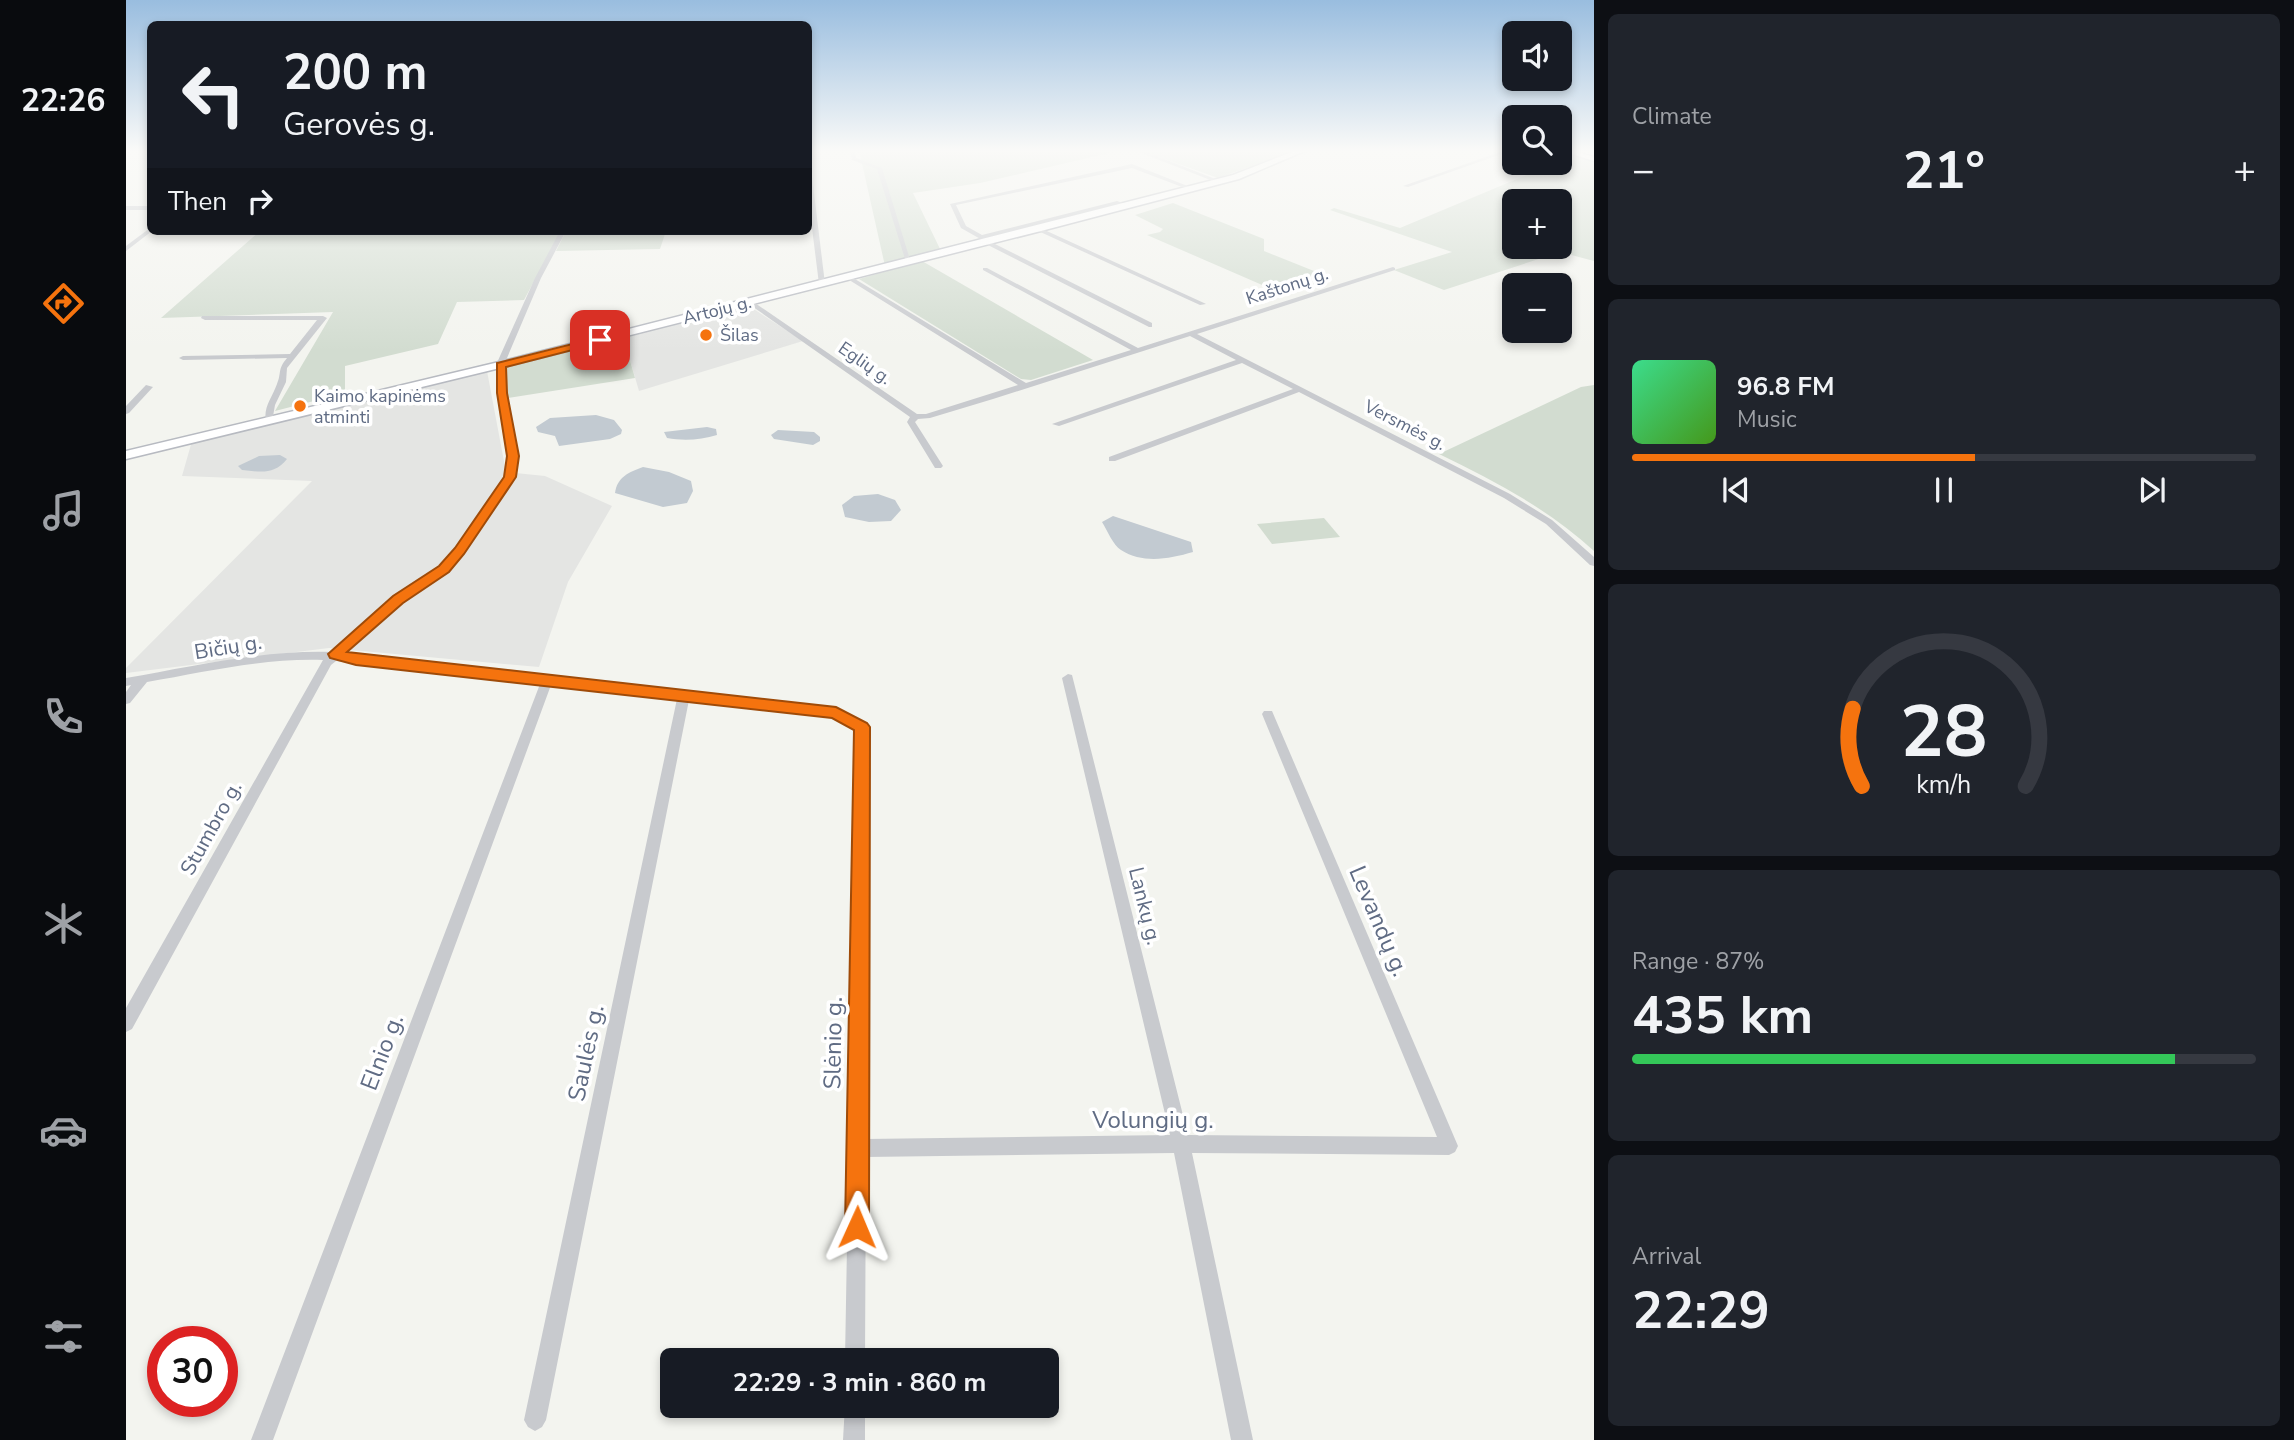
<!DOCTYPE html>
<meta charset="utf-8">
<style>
body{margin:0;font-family:"Nunito Sans",sans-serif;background:#20242c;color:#f1f3f6;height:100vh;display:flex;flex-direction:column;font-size:26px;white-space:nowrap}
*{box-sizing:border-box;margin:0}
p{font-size:23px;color:#9ea1a6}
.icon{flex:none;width:38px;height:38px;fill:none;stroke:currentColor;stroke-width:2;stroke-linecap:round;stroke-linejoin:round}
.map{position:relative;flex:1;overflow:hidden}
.drawer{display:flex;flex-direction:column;gap:14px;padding:14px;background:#0d0f14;width:700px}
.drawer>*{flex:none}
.guide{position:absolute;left:21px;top:21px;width:665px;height:214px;border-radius:10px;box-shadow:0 4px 10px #0003;background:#171b24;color:#f1f3f6;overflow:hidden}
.buttons{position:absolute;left:1376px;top:21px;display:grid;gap:14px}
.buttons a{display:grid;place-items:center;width:70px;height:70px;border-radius:10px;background:#171b24;box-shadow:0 4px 10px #0003;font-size:35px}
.speed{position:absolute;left:21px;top:1326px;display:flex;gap:14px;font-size:35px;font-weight:700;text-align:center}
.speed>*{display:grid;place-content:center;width:91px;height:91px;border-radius:50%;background:#171b24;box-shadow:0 4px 10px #0003;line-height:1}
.speed .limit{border:10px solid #d22;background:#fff;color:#111}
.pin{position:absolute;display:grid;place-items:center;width:60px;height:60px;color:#fff;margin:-30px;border-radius:14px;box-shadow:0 4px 10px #0006}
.me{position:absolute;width:77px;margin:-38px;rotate:1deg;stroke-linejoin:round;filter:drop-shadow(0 0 5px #0008)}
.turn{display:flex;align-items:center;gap:24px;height:147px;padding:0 21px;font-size:32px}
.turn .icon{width:91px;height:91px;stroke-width:2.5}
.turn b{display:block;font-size:49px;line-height:60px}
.then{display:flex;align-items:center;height:66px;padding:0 21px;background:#0003;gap:14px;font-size:26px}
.big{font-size:52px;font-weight:700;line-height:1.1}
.drawer .tile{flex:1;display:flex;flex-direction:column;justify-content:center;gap:10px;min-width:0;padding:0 24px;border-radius:10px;background:#20242c}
.drawer .dial{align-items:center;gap:0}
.dial svg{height:182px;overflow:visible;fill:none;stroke:#363941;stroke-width:7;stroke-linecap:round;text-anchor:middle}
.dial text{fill:#f1f3f6;stroke:none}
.song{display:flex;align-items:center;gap:21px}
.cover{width:84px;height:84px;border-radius:10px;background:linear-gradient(135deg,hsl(150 70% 55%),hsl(100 70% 35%))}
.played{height:7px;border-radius:4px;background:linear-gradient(90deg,#f5730e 55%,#363941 55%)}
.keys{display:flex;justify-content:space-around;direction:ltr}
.heat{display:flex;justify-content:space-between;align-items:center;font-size:38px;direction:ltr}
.charge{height:10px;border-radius:5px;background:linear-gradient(90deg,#34c759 87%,#363941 0)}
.trip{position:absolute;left:534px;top:1348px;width:399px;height:70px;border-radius:10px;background:#171b24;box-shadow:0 4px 10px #0003;font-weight:700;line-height:70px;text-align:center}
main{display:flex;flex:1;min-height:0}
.dock{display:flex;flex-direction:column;width:126px;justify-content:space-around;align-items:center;background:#090b0e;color:#9ea1a6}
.dock .icon{width:49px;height:49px}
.dock .on{color:#f5730e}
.dock b{font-size:32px;color:#f1f3f6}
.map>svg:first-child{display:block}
.built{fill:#e4e5e3}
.green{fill:#d2dcd0;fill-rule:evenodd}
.water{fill:#c2cad1}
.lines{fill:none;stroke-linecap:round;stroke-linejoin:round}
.secondary-casing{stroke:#b7bac1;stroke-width:3}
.street{fill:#c8cace;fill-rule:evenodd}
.secondary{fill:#fff;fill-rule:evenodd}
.route{fill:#f5730e;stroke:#9f4b09;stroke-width:2}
.poi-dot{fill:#f5730e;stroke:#fff;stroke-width:2.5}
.labels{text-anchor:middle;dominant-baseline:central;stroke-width:7;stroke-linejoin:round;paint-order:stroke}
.far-street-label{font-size:18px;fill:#606c84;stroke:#fff}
.far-poi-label{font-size:18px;fill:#606c84;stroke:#fff;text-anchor:start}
.street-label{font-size:21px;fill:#606c84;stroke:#fff}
.near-street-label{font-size:24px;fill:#606c84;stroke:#fff}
</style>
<main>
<nav class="dock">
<b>22:26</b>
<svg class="icon on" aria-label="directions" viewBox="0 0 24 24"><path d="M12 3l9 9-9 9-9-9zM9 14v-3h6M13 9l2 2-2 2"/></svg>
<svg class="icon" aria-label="music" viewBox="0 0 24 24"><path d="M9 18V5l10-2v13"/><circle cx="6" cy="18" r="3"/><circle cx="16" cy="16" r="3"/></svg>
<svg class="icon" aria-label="phone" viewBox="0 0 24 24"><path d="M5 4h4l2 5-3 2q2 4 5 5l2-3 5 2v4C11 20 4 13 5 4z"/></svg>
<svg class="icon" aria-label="climate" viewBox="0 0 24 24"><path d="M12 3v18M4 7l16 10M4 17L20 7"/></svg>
<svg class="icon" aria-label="car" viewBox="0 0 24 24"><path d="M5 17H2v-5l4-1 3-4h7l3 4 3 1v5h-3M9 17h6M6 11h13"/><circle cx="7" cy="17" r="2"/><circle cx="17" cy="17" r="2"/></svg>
<svg class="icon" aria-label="filters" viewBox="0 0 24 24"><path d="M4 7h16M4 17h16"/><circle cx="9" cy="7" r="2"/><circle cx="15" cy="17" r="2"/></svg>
</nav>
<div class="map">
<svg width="1468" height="1440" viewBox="0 0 1468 1440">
<rect width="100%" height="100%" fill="#f3f4ef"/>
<g class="built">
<polygon points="623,306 677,341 513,391 497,336"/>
<polygon points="361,371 380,472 419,476 486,506 442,582 413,667 203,648 0,673 0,668 186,481 56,476 66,441"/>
</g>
<g class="green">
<polygon points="733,150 996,150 854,183 787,193 815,251 759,266"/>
<polygon points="1014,150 1172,150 1092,178"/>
<path d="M1446,156L1468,162V261L1434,252L1318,290L1268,270L1326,252L1204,210L1208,208L1274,228ZM1388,201H1433V247H1388Z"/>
<polygon points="1047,203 1138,239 1138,251 1203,277 1150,291 1021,235 1034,232 1037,229 1009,215"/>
<polygon points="134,231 435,231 398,300 331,302 312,344 219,366 219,393 149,411 207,312 35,318"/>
<polygon points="440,231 540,231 534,249 430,251"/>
<polygon points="796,261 967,360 905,380 895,379 733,279"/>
<polygon points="497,336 509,378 382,398 380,366"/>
<path d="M1468,385V551C1422,509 1369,481 1313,454L1455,387Z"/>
<polygon points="1198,518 1214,537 1146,544 1131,524"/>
</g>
<g class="water">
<polygon points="470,415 488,420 496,430 495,434 484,439 433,446 429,436 412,432 410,427 424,418"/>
<path d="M581,427L590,429L591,435C575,440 557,441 541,438L538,432Z"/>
<polygon points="652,430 688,432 694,437 694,441 687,445 648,439 645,435"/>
<path d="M154,455L161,459C148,475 135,472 116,470L112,466L133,456Z"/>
<path d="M517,467L543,472L565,481L567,491L561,503L537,507L489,493C491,477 503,472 517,467Z"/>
<polygon points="752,494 769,500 775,510 765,521 743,522 719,517 716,505 728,496"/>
<path d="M987,516L1065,542L1067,552C1043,559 1017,564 995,550C987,545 981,530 976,522Z"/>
</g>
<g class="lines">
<g class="secondary-casing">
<g id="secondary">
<polygon points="1171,150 1181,150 1113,179 915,231 378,367 0,459 0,451 373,362 1107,175"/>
<polygon points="1433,150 1444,150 1468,157 1468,161"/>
</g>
</g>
<g class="street">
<polygon points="724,150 728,150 730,158 756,168 785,263 780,262 751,169 726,160"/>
<polygon points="1008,150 1015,150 1097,182 1092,183"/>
<polygon points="1380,150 1387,150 1282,187 1277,186"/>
<polygon points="1006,164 1069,189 1064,190 1006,168 830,205 840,226 856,235 991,201 1002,205 1000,208 991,205 861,238 867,243 1026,323 1026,327 1023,327 858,243 858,241 835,228 824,204"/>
<polygon points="682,167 685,168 699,284 696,286 693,284 682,196"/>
<rect x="0" y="206" width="24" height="4"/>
<polygon points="912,227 1078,303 1080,304 1074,305 910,230"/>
<polygon points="24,228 26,231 0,251 0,246"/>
<path d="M434,231H440L415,278L378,365L380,393L391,456L389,477L337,553L322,571L276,602L217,654L710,708L740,724L742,727L740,1139L1044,1135L936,678L942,674L946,675L1062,1135L1311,1137L1136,714L1138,711H1146L1332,1146L1329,1152L1323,1155L1066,1153L1127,1440H1105L1048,1153L740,1157L739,1360H719L730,729L707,716L563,700L420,1420L416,1427L409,1431L402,1427L398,1420L551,699L425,685L147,1440H125L414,684L210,661L205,665L6,1029L0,1032V1008L197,660C137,658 79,672 21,682L4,703L0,704V692L5,685L0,686V678C68,666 136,650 205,652L268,598L314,567L329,549L379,477L383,456L372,393L370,365L409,278Z"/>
<polygon points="1267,267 1269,268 1269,270 1071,334 1384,494 1426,520 1468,557 1468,566 1464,565 1420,524 1378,498 1173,392 989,461 983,461 983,457 1167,389 1116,363 933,426 926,424 1110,360 1064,336 867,399 804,418 792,419 789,422 817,466 815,468 809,468 781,422 784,417 620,302 626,301 791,414 800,414 892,385 720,278 720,276 724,276 900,383 1005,350 857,270 857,268 861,268 1012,348"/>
<path d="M76,316H197L201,318L161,368L160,382L149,405L146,422H140C137,407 146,398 151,384C156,372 151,370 161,358L57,360L53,358L57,356L164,354L191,320H79L75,318Z"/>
<polygon points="20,385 27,387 3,413 0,414 0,406"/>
<polygon points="719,1405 739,1405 739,1440 717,1440"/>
</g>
<use href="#secondary" class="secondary"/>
</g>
<linearGradient id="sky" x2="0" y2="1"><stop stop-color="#99bddf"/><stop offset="0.43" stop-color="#fafaf8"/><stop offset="1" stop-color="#fafaf8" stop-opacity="0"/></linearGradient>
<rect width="1468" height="351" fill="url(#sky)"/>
<polygon class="route" points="474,337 479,340 478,342 380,367 381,393 393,456 390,477 338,554 323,572 277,603 221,652 710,707 741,723 744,727 743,1227 740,1236 731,1240 722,1236 719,1227 728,730 706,718 230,665 204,658 202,654 267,596 313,566 329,548 378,477 381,456 371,393 371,363"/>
<g class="poi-dot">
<circle cx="580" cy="335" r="7"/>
<circle cx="174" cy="406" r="7"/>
</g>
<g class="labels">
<g class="far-street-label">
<text transform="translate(1161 286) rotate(-18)">Kaštonų g.</text>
<text transform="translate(591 310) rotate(-14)">Artojų g.</text>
<text transform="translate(739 363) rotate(35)">Eglių g.</text>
<text transform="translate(1279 425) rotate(27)">Versmės g.</text>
</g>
<g class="far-poi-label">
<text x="594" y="335">Šilas</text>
<text x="188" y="396">Kaimo kapinėms<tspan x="188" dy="21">atminti</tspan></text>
</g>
<g class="street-label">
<text transform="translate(102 647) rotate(-9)">Bičių g.</text>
<text transform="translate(85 828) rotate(-61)">Stumbro g.</text>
<text transform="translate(1019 906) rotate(76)">Lankų g.</text>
</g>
<g class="near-street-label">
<text transform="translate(1253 921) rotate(67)">Levandų g.</text>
<text transform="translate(707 1043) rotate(-89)">Slėnio g.</text>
<text transform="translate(256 1052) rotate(-69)">Elnio g.</text>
<text transform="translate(460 1053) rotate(-78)">Saulės g.</text>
<text x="1027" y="1120">Volungių g.</text>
</g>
</g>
</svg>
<div class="buttons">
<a><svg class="icon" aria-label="sound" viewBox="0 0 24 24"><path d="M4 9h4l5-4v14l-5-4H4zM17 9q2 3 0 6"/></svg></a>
<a><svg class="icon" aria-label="search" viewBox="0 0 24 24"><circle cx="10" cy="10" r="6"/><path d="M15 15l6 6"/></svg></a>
<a>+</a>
<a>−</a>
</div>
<div class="speed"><div class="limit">30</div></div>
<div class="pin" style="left:474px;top:340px;background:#d93025"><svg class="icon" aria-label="arrive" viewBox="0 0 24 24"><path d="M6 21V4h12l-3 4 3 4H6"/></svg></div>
<svg class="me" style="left:731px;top:1227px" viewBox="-20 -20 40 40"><path d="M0-17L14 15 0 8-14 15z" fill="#f5730e" stroke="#fff" stroke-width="4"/></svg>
<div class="trip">22:29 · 3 min · 860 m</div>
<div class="guide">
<div class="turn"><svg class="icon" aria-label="left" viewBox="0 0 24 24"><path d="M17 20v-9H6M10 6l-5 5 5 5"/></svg><div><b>200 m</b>Gerovės g.</div></div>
<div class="then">Then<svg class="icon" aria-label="right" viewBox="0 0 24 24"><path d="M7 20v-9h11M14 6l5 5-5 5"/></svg></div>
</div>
</div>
<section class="drawer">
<div class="tile"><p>Climate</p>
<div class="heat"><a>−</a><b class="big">21°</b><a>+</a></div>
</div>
<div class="tile">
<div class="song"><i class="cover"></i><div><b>96.8 FM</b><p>Music</p></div></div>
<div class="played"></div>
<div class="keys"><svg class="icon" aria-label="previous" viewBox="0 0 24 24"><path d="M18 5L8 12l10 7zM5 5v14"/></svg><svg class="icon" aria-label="pause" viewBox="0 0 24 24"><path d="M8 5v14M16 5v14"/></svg><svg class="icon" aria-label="next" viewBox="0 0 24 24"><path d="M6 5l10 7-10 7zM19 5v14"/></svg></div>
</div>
<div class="tile dial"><svg viewBox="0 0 100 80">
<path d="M14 69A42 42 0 1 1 86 69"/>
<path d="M14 69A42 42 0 0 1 10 35" stroke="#f5730e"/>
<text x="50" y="56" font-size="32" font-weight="700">28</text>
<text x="50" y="72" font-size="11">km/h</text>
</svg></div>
<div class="tile"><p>Range · 87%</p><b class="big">435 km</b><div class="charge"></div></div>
<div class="tile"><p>Arrival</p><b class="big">22:29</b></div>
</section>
</main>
